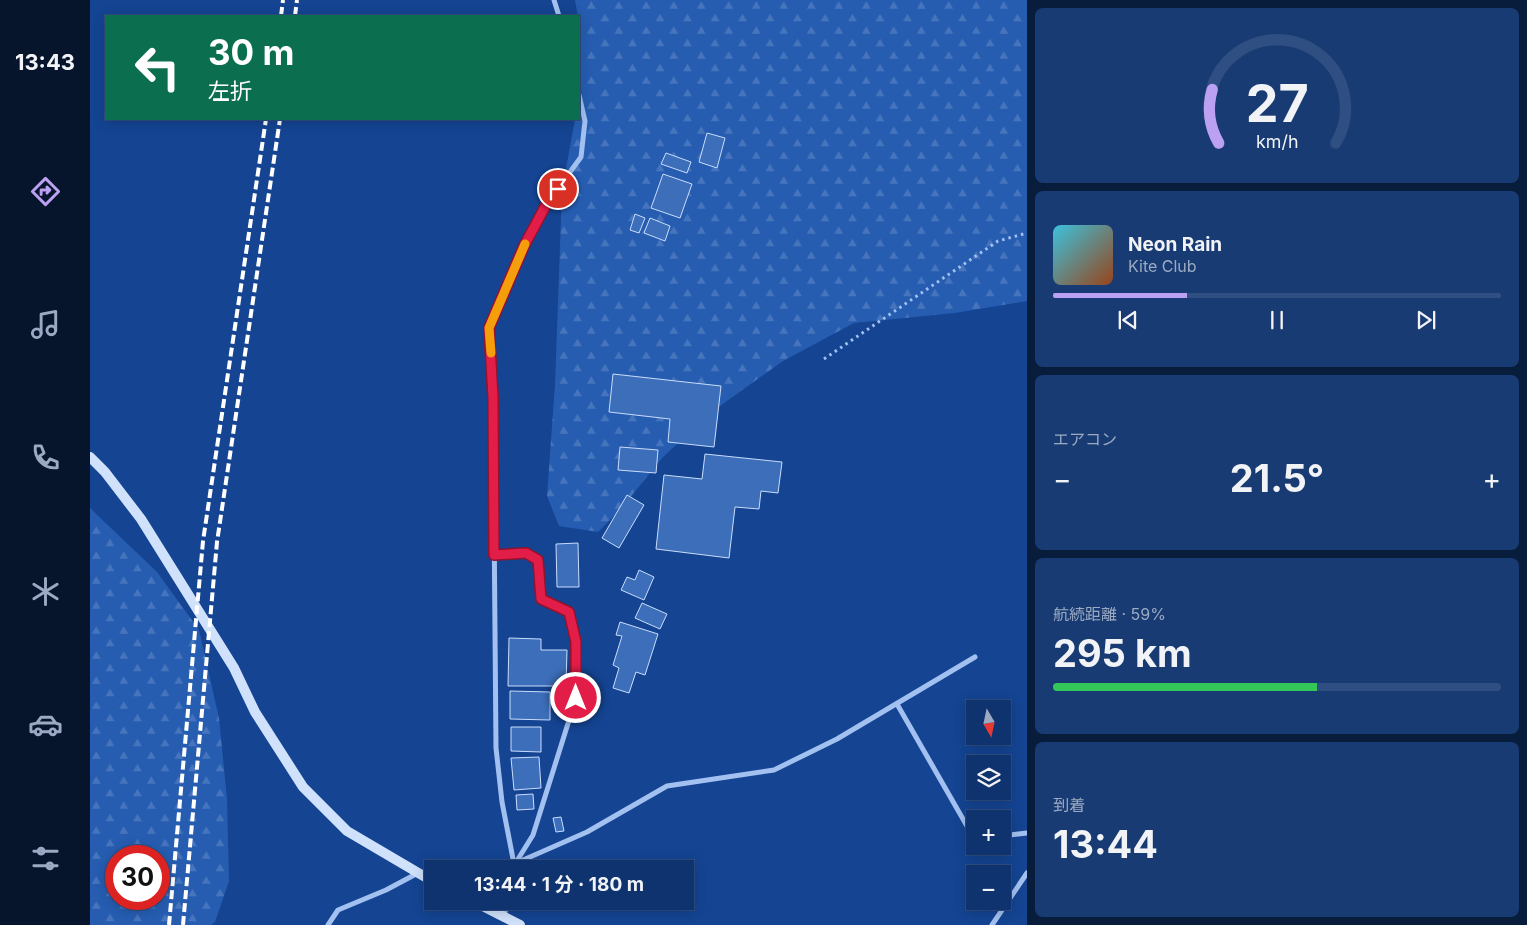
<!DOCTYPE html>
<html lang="ja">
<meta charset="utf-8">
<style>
body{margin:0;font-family:Inter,"Noto Sans JP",sans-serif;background:#183b73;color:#f1f3f6;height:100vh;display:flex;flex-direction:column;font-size:19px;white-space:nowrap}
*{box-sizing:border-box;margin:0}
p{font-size:16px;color:#9baac2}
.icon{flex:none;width:28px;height:28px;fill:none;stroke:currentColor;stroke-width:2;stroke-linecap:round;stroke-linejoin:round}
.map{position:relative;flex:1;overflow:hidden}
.details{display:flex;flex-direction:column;gap:8px;padding:8px;background:#081c3c;width:500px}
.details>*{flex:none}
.guide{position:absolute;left:15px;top:15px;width:475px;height:105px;border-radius:0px;box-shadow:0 2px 12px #0003,0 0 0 1px #2f4e81;background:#0b6e4f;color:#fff;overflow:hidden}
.needle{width:32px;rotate:171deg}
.tools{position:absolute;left:876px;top:700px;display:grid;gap:10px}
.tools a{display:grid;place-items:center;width:45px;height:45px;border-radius:0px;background:#0f336e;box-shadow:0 2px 12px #0003,0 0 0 1px #2f4e81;font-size:25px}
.speed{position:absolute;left:15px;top:845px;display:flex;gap:10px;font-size:25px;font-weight:700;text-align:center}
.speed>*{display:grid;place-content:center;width:65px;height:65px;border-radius:50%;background:#0f336e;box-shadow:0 2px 12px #0003,0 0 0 1px #2f4e81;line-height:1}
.speed .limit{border:8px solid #d22;background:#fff;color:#111}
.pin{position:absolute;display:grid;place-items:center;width:42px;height:42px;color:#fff;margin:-21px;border:2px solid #fff;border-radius:50%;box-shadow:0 1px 5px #0007}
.me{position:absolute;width:55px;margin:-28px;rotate:0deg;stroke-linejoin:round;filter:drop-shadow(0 0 4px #0008)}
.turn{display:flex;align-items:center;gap:18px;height:105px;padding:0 20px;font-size:22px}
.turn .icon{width:65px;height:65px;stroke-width:2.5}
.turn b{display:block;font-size:35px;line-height:42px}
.big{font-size:38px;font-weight:700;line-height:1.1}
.details .tile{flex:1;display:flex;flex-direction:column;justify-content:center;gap:8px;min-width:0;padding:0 18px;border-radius:8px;background:#183b73}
.details .dial{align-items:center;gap:0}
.dial svg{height:130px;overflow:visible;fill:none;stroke:#2f4e81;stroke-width:7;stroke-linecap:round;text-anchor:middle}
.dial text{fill:#f1f3f6;stroke:none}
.song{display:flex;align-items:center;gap:15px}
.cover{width:60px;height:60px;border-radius:8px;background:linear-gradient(135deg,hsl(190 70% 55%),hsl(20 70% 35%))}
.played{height:5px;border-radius:2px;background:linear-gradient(90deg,#bca0f2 30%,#2f4e81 30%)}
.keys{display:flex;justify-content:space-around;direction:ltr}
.heat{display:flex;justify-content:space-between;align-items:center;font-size:28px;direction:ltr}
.charge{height:8px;border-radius:4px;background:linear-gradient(90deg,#34c759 59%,#2f4e81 0)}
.trip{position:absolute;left:334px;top:860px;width:270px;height:50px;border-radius:0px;background:#0f336e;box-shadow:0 2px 12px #0003,0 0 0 1px #2f4e81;font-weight:700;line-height:50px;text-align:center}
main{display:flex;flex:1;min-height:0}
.tabs{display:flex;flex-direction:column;width:90px;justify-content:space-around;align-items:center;background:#06142c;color:#9baac2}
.tabs .icon{width:35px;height:35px}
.tabs .current{color:#bca0f2}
.tabs b{font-size:22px;color:#f1f3f6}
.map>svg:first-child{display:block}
.forest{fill:url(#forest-firs);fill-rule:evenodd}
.building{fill:#3d6eba;stroke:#c9ddfc}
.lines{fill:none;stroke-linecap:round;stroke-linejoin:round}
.path{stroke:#a2c1f1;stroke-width:3;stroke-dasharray:2.5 4;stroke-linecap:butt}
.street{stroke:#a2c1f1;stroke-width:5}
.secondary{stroke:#d0e1fc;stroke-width:10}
.rail{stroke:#fff;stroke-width:4;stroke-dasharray:9 4;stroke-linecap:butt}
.route-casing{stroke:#92132f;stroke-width:12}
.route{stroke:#e11d48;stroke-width:9}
.slow{stroke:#f59e0b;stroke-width:9}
</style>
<main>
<nav class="tabs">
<b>13:43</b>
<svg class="icon current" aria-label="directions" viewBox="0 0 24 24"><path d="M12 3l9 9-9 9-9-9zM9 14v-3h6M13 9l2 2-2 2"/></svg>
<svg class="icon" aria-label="music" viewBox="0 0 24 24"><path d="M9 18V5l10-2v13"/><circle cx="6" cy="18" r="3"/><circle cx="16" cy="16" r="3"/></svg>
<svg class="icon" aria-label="phone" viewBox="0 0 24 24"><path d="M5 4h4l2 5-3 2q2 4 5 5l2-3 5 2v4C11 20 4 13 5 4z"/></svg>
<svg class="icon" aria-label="climate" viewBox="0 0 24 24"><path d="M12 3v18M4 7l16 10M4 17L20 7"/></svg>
<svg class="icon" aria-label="car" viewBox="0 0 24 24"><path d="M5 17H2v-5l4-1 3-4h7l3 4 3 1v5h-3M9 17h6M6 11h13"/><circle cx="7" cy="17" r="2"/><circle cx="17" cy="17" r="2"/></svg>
<svg class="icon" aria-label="filters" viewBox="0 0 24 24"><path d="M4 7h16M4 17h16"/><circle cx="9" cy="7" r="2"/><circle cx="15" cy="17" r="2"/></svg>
</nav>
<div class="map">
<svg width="937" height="925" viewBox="0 0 937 925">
<defs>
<pattern id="forest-firs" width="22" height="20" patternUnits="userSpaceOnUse" patternTransform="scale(1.25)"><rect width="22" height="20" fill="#265db1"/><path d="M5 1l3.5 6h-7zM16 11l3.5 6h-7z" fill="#4775bd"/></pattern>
</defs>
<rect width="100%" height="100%" fill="#144492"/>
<g class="forest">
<polygon points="485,0 937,0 937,301 865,313 764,323 693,361 623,411 573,457 530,510 508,532 469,526 457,496 465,385 472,191 485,119 489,119 489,63 491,33"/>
<path d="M0,508L67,572L109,630L129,718L137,799L139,881L125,922L121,925H0ZM26,856H69V899H26Z"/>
</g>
<g class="building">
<polygon points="617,133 635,138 627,168 609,162"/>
<polygon points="576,153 601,162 597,173 571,164"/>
<polygon points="573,174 602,184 590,218 561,208"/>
<polygon points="545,214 555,218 549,233 540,230"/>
<polygon points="560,218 580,226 575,241 554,233"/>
<polygon points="523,374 631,386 624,447 578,442 580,419 519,412"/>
<polygon points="530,447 568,450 566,473 528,470"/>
<polygon points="615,454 692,462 688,493 671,491 669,509 645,507 639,558 566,549 574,475 612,479"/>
<polygon points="537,495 554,505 529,548 512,538"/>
<polygon points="488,543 489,587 467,587 466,544"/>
<polygon points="549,570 564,577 554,600 531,590 537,577 545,580"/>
<polygon points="552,603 577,614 570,629 545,618"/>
<polygon points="530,622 568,634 555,675 546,672 539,693 523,688 529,668 523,665 532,636 526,635"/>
<polygon points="419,638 451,639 451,650 477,650 476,686 418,686"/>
<polygon points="420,691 460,692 460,720 420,719"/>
<polygon points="421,727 451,727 451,752 421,751"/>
<polygon points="449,757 451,788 424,790 421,758"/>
<polygon points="443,794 444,809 427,810 426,795"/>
<polygon points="471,817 474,831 466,832 463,818"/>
</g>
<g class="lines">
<polyline class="path" points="734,359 908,241 937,233"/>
<g class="street">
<polyline points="464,0 469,16"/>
<polyline points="404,555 436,553 448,560 451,599 479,612 485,642 486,698 443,835 425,864"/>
<polyline points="807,704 885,840"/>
<polyline points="912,836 937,833"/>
<polyline points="424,864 497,832 577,786 684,770 747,739 885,657"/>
<polyline points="423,869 424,864 412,802 406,748 403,397 399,328 434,247 456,205 491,157 495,121 489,95"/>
<polyline points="414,917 417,901"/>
<polyline points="238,925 248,910 296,890 328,873"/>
<polyline points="902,925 937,873"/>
</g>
<g class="secondary">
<polyline points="0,457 15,472 51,519 144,668 165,712 213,787 257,831 342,881"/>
<polyline points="383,901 430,925"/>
</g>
<g class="rail">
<polyline points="191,16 193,0"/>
<polyline points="205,16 207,0"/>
<polyline points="79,925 113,541 176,119"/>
<polyline points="93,925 127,542 190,119"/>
</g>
</g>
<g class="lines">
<g class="route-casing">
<polyline id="route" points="468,189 456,205 434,246 399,328 403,397 404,555 436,553 448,560 451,599 479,612 486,642 486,698"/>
</g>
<use href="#route" class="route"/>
<polyline class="slow" points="401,353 399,328 435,244"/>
</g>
</svg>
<div class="tools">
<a><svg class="needle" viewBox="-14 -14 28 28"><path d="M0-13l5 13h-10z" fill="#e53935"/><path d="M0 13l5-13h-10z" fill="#9baac2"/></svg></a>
<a><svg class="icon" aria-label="layers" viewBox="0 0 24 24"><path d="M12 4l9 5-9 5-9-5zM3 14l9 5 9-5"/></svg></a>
<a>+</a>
<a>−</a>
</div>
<div class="speed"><div class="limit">30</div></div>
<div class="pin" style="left:468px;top:189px;background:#d93025"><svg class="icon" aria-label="arrive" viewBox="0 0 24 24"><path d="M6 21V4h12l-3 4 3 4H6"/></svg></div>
<svg class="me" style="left:486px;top:698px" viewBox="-20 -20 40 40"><circle r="17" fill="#e11d48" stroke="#fff" stroke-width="3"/><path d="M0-11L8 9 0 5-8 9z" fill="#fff"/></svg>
<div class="trip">13:44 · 1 分 · 180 m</div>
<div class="guide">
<div class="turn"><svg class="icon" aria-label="left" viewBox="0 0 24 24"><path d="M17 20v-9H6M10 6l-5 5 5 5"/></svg><div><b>30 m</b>左折</div></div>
</div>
</div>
<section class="details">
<div class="tile dial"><svg viewBox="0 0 100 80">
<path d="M14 69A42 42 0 1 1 86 69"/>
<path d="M14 69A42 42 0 0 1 10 36" stroke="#bca0f2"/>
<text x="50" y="56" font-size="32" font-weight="700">27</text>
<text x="50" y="72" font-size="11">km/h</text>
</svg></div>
<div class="tile">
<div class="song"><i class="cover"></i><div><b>Neon Rain</b><p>Kite Club</p></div></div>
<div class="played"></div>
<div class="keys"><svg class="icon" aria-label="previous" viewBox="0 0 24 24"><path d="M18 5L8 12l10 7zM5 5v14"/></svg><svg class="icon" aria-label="pause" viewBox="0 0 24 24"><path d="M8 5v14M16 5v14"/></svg><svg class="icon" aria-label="next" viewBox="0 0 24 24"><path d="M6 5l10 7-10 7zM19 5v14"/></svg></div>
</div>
<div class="tile"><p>エアコン</p>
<div class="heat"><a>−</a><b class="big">21.5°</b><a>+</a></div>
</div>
<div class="tile"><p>航続距離 · 59%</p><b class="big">295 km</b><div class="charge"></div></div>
<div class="tile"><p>到着</p><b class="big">13:44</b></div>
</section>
</main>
